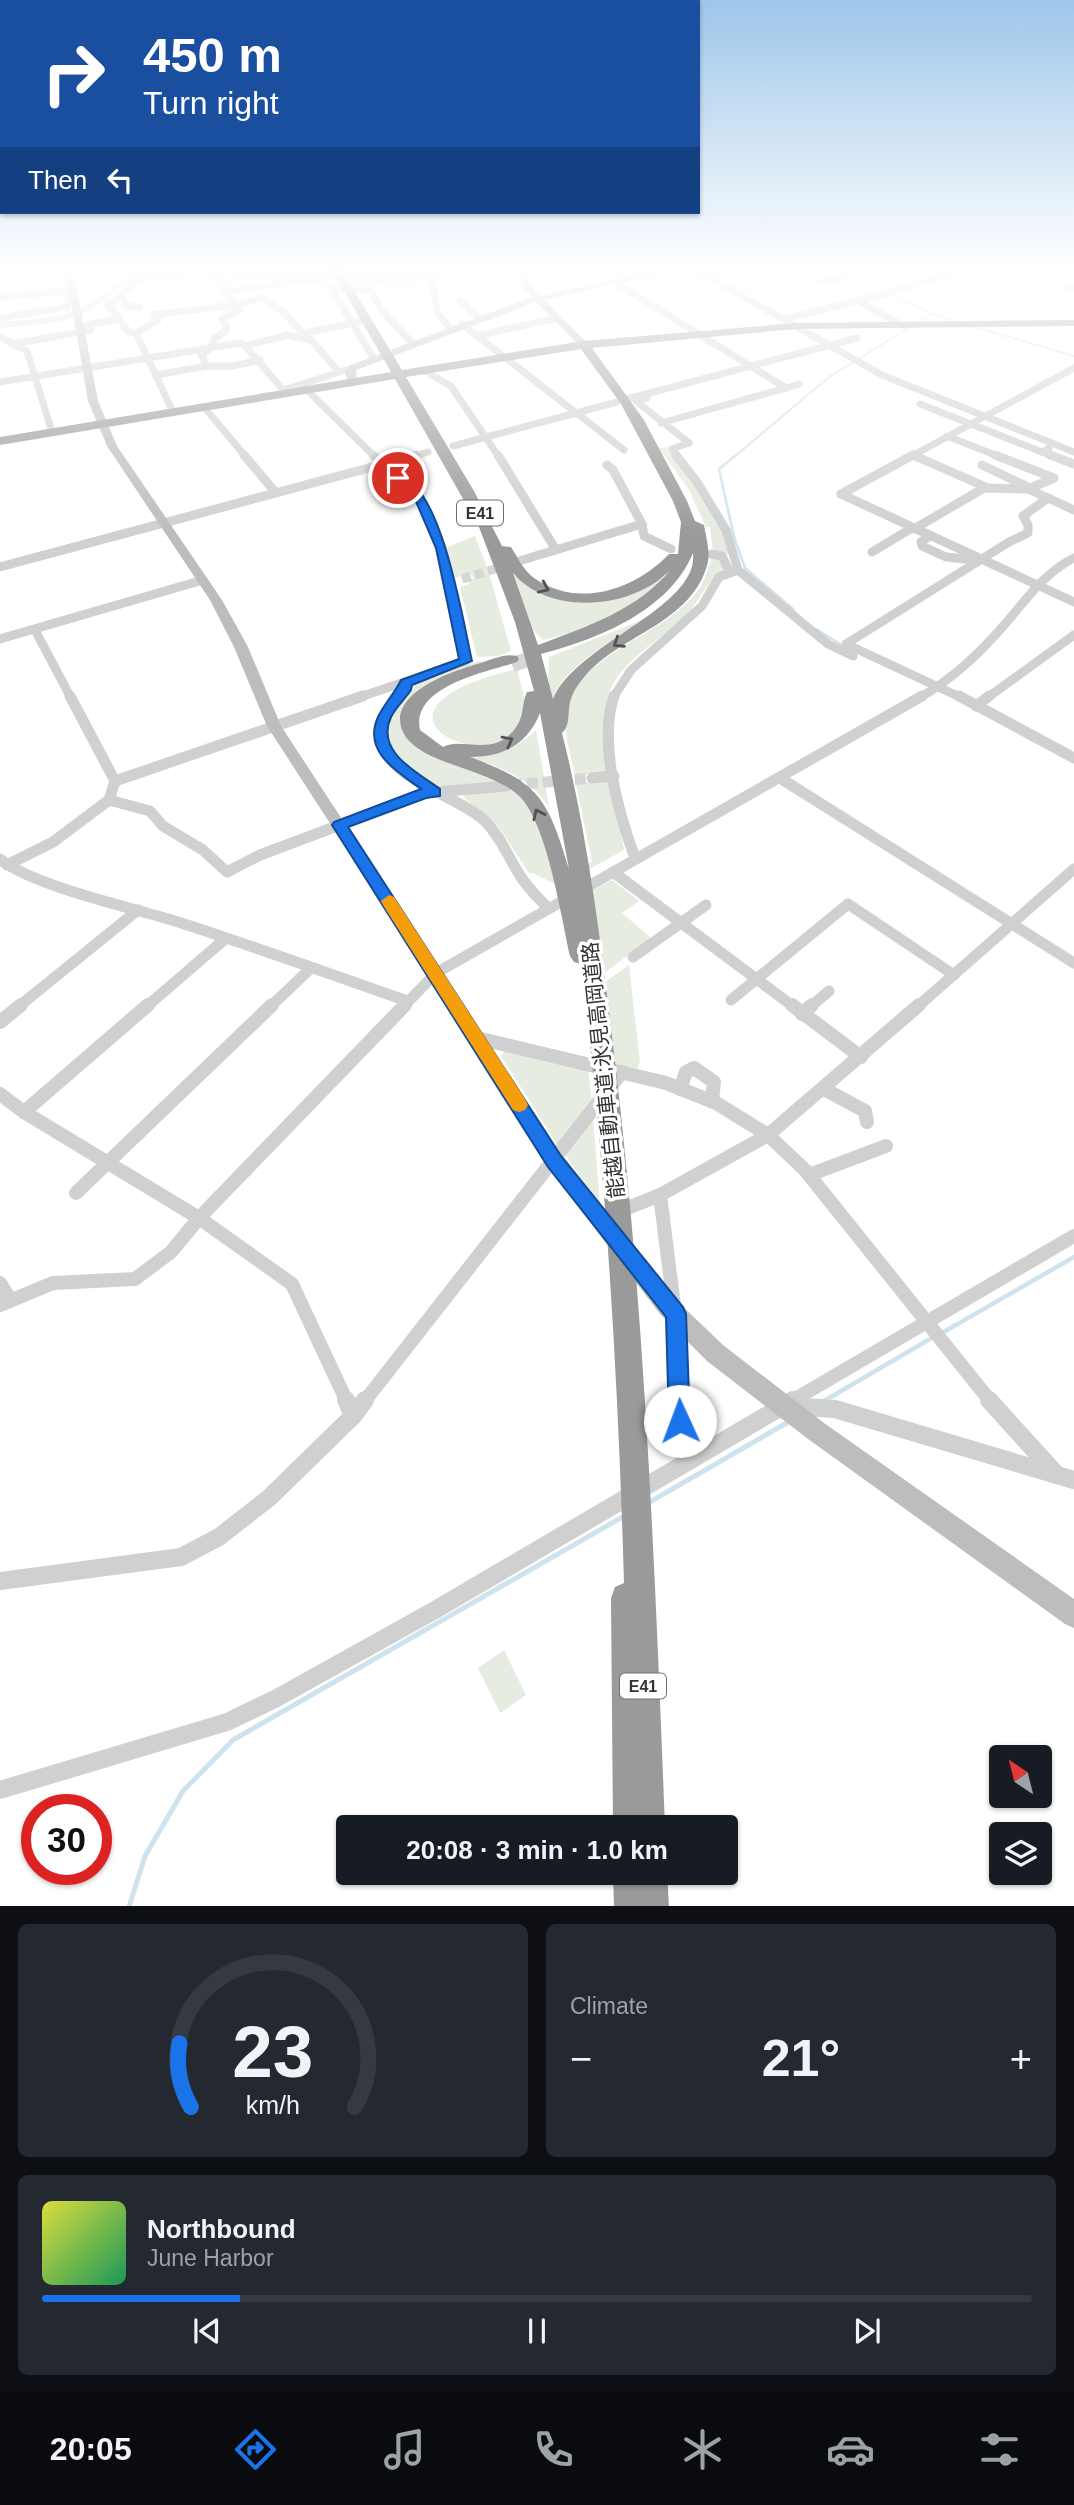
<!DOCTYPE html>
<meta charset="utf-8">
<style>
body{margin:0;font-family:Arial,"Noto Sans JP",sans-serif;background:#242831;color:#f1f3f6;height:100vh;display:flex;flex-direction:column;font-size:26px;white-space:nowrap}
*{box-sizing:border-box;margin:0}
p{font-size:23px;color:#9ea1a6}
.icon{flex:none;width:38px;height:38px;fill:none;stroke:currentColor;stroke-width:2;stroke-linecap:round;stroke-linejoin:round}
.map{position:relative;height:1906px;overflow:hidden}
.side{display:flex;flex-direction:column;gap:18px;padding:18px;background:#0d0f14;flex:1}
.side>*{flex:none}
.hud{position:absolute;left:0px;top:0px;width:700px;height:214px;box-shadow:0 2px 5px #0004;background:#1a4fa0;color:#fff;overflow:hidden}
.needle{width:46px;rotate:325deg}
.buttons{position:absolute;left:989px;top:1745px;display:grid;gap:14px}
.buttons a{display:grid;place-items:center;width:63px;height:63px;border-radius:7px;background:#171b24;box-shadow:0 2px 5px #0004;font-size:35px}
.speed{position:absolute;left:21px;top:1794px;display:flex;gap:14px;font-size:35px;font-weight:700;text-align:center}
.speed>*{display:grid;place-content:center;width:91px;height:91px;border-radius:50%;background:#171b24;box-shadow:0 2px 5px #0004;line-height:1}
.speed .limit{border:10px solid #d22;background:#fff;color:#111}
.pin{position:absolute;display:grid;place-items:center;width:60px;height:60px;color:#fff;margin:-30px;border:4px solid #fff;border-radius:50%;box-shadow:0 2px 7px #0007}
.me{position:absolute;width:77px;margin:-38px;rotate:358deg;stroke-linejoin:round;filter:drop-shadow(0 0 5px #0008)}
.turn{display:flex;align-items:center;gap:24px;height:147px;padding:0 28px;font-size:32px}
.turn .icon{width:91px;height:91px;stroke-width:2.5}
.turn b{display:block;font-size:49px;line-height:60px}
.then{display:flex;align-items:center;height:66px;padding:0 28px;background:#0003;gap:14px;font-size:26px}
.big{font-size:52px;font-weight:600;line-height:1.1}
.side .tile{flex:1;display:flex;flex-direction:column;justify-content:center;gap:10px;min-width:0;padding:0 24px;border-radius:10px;background:#242831}
.side .dial{align-items:center;gap:0}
.dial svg{height:182px;overflow:visible;fill:none;stroke:#363941;stroke-width:7;stroke-linecap:round;text-anchor:middle}
.dial text{fill:#f1f3f6;stroke:none}
.song{display:flex;align-items:center;gap:21px}
.cover{width:84px;height:84px;border-radius:10px;background:linear-gradient(135deg,hsl(60 70% 55%),hsl(150 70% 35%))}
.played{height:7px;border-radius:4px;background:linear-gradient(90deg,#1a73e8 20%,#363941 20%)}
.keys{display:flex;justify-content:space-around;direction:ltr}
.heat{display:flex;justify-content:space-between;align-items:center;font-size:38px;direction:ltr}
.side .tiles{flex:1;display:grid;gap:18px;grid-template-columns:1fr 1fr}
.tile:last-child{grid-column:span 2}
.trip{position:absolute;left:336px;top:1815px;width:402px;height:70px;border-radius:7px;background:#171b24;box-shadow:0 2px 5px #0004;font-weight:600;line-height:70px;text-align:center}
.tab-bar{display:flex;height:112px;justify-content:space-around;align-items:center;background:#090b0e;color:#9ea1a6}
.tab-bar .icon{width:49px;height:49px}
.tab-bar .current{color:#1a73e8}
.tab-bar b{font-size:32px;color:#f1f3f6}
.map>svg:first-child{display:block}
.green{fill:#e6ecdf}
.water{fill:#cfe2ee}
.lines{fill:none;stroke-linecap:round;stroke-linejoin:round}
.stream-far3{stroke:#cfe2ee;stroke-width:2}
.stream-far2{stroke:#cfe2ee;stroke-width:2.5}
.stream-far1{stroke:#cfe2ee;stroke-width:4.5}
.stream{stroke:#cfe2ee;stroke-width:5}
.river{fill:#cfe2ee;fill-rule:evenodd}
.street-tunnel-far1{stroke:#d6d6d6;stroke-width:9;stroke-dasharray:9 4.5;stroke-linecap:butt}
.street-tunnel{stroke:#d6d6d6;stroke-width:11;stroke-dasharray:11 5;stroke-linecap:butt}
.highway-tunnel{stroke:#d6d6d6;stroke-width:15;stroke-dasharray:15 8;stroke-linecap:butt}
.street-far4{stroke:#d0d0d0;stroke-width:7}
.street-far3{stroke:#d0d0d0;stroke-width:9}
.street-far2{stroke:#d0d0d0;stroke-width:11}
.street-far1{stroke:#d0d0d0;stroke-width:14}
.street{stroke:#d0d0d0;stroke-width:18}
.secondary{fill:#bdbdbd;fill-rule:evenodd}
.highway{fill:#9a9a9a;fill-rule:evenodd}
.oneway{stroke:#525252}
.route{fill:#1a73e8;stroke:#114b97;stroke-width:2}
.slow{fill:#f59e0b}
.labels{text-anchor:middle;dominant-baseline:central;stroke-width:7;stroke-linejoin:round;paint-order:stroke}
.shield{fill:#fff;stroke:#707070;stroke-width:2}
.shield-label{font-size:16px;font-weight:bold;fill:#333}
.near-street-label{font-size:21px;fill:#333;stroke:#fff}
</style>
<div class="map">
<svg width="1074" height="1907" viewBox="0 0 1074 1907">
<rect width="100%" height="100%" fill="#fff"/>
<g class="green">
<path d="M667,447C693,479 717,515 731,554L713,552L710,527H706L689,490L659,448Z"/>
<polygon points="475,536 489,573 511,651 498,656 477,657 460,587 469,584 468,581 474,578 470,573 454,578 445,548"/>
<path d="M712,556L720,557L724,572C707,579 699,602 686,616C661,640 617,662 608,697C602,721 606,748 606,773L575,775C571,755 561,727 567,706C583,651 669,635 701,586C706,577 709,566 712,556Z"/>
<path d="M514,576L541,593L629,595L666,576C634,610 589,630 543,640L531,628Z"/>
<path d="M655,615C619,638 570,659 552,699L548,683L549,657Z"/>
<path d="M479,661L486,662L435,681L408,734L505,782C484,784 461,789 440,786C427,784 417,776 407,768C372,741 385,715 414,689L415,683Z"/>
<path d="M517,669C520,682 526,697 524,711C512,790 329,713 517,669Z"/>
<path d="M536,730L549,807C527,774 497,766 461,755C491,757 514,752 536,730Z"/>
<polygon points="605,780 612,783 624,850 588,870 587,864 592,862 576,783"/>
<polygon points="516,790 540,826 557,885 533,873 529,873 498,826 463,797 468,792"/>
<polygon points="612,880 639,901 622,913 651,938 600,976 590,892"/>
<polygon points="629,965 640,1062 637,1069 612,1064 601,985"/>
<polygon points="505,1051 588,1069 592,1105 557,1144 501,1056"/>
<polygon points="593,1116 600,1206 565,1154"/>
<polygon points="504,1650 526,1695 500,1713 478,1668"/>
</g>
<path class="water" d="M445,267H458C434,289 379,286 348,283L344,277C375,281 418,286 445,267Z"/>
<g class="lines">
<g class="stream-far3">
<polyline points="864,267 887,292"/>
<polyline points="893,295 931,314 958,322"/>
<polyline points="972,326 1074,356"/>
<polyline points="734,457 829,377 931,314"/>
</g>
<g class="stream-far2">
<polyline points="736,455 719,469 734,537 745,568 794,610"/>
<polyline points="816,629 845,647"/>
</g>
<g class="stream-far1">
<polyline points="942,1333 1074,1257"/>
<polyline points="824,1401 935,1336"/>
</g>
<g class="stream">
<polyline points="648,1503 790,1421"/>
<polyline points="129,1907 145,1856 183,1791 233,1740 626,1515"/>
</g>
<path class="river" d="M155,267H262L363,279L368,282L363,285C302,277 202,257 143,275C124,281 111,298 94,308C67,325 31,325 0,328V322C26,319 55,320 80,308C109,294 121,273 155,267Z"/>
<polyline class="street-tunnel-far1" points="462,579 508,565"/>
<polyline class="street-tunnel" points="511,785 592,778"/>
<polyline class="highway-tunnel" points="512,665 540,655"/>
<g class="street-far4">
<polyline points="308,267 375,278 361,270 365,267"/>
<polyline points="505,267 510,271 522,271"/>
<polyline points="612,267 628,278"/>
<polyline points="691,267 882,375 1074,452"/>
<polyline points="1007,267 1020,271 1032,267"/>
<polyline points="375,278 420,274 440,267"/>
<polyline points="613,281 786,388 799,384"/>
<polyline points="433,282 437,312 451,329"/>
<polyline points="821,282 847,276"/>
<polyline points="1066,290 1074,286"/>
<polyline points="226,292 213,270 288,278"/>
<polyline points="122,296 126,306 140,307"/>
<polyline points="0,297 73,290"/>
<polyline points="460,300 479,318"/>
<polyline points="858,301 902,325"/>
<polyline points="233,303 226,292 301,280 329,284 330,287"/>
<polyline points="0,318 67,307 69,296 73,295"/>
<polyline points="785,319 889,293 968,267"/>
<polyline points="462,324 624,450"/>
<path d="M87,325L120,319L108,306C121,297 132,281 146,275L213,270"/>
<polyline points="123,325 129,332 136,333 158,320 153,315 234,305"/>
<polyline points="302,332 283,312 262,298 234,305 240,310 222,319 227,327 226,331 215,338 210,348 241,343 245,346 288,335 311,340 305,333 359,322"/>
<polyline points="136,333 173,412"/>
<polyline points="476,336 556,318"/>
<polyline points="0,337 27,351 52,432"/>
<polyline points="311,340 339,372 345,370"/>
<polyline points="12,344 91,330"/>
<polyline points="245,346 286,393"/>
<polyline points="374,359 330,287 371,291 382,311 413,344"/>
<polyline points="207,366 233,366 260,360"/>
<polyline points="423,370 451,386 499,457"/>
<polyline points="156,375 207,366 201,355 210,349"/>
<polyline points="0,382 210,348"/>
<polyline points="284,390 339,372"/>
<polyline points="307,390 375,457"/>
<polyline points="647,398 636,401 689,443"/>
<polyline points="627,399 857,338"/>
<polyline points="920,404 1042,452"/>
<polyline points="204,407 246,457"/>
<polyline points="661,423 786,388"/>
<polyline points="947,436 1000,457"/>
<polyline points="453,446 617,402"/>
<polyline points="1049,448 1042,452 1054,457"/>
<polyline points="913,455 917,457"/>
<polyline points="411,457 428,452"/>
<polyline points="678,457 672,449 689,443"/>
<polyline points="910,457 1074,368"/>
</g>
<g class="street-far3">
<polyline points="244,455 276,493"/>
<polyline points="373,455 418,495"/>
<polyline points="498,455 556,550"/>
<polyline points="676,455 697,482 726,530 738,570 828,644 853,656"/>
<polyline points="913,455 988,488"/>
<polyline points="1050,455 1074,464"/>
<polyline points="607,465 613,470 642,524 644,536 671,549"/>
<polyline points="982,465 1030,488"/>
<polyline points="841,494 913,455"/>
<polyline points="841,494 1074,602"/>
<polyline points="1048,498 1074,510"/>
<polyline points="914,529 984,488 1028,489"/>
<polyline points="930,536 921,542 922,546 946,557 974,560"/>
<polyline points="872,552 912,528"/>
<polyline points="711,554 722,556 730,573"/>
<polyline points="519,561 642,524"/>
<polyline points="0,567 417,455"/>
<polyline points="35,630 71,698"/>
<polyline points="0,639 203,580"/>
<polyline points="357,698 466,661 442,548 403,459"/>
<polyline points="399,698 406,683"/>
<polyline points="613,698 631,670 702,606 719,577 738,570"/>
<path d="M919,698C951,680 981,652 1005,624C1026,600 1044,573 1074,558"/>
<polyline points="962,698 846,644 1009,542 1028,533 1028,525 1023,516 1048,498 1028,489 1054,478 995,455"/>
<polyline points="987,698 1074,635"/>
</g>
<g class="street-far2">
<path d="M400,696C394,705 386,713 383,724C367,775 458,794 485,821C502,838 509,860 523,880C530,890 539,899 548,908"/>
<path d="M614,696C598,742 619,814 635,858"/>
<polyline points="959,696 1074,758"/>
<polyline points="976,706 989,696"/>
<polyline points="592,778 614,776"/>
<polyline points="780,778 1074,963"/>
<polyline points="115,781 363,696"/>
<polyline points="109,800 150,811 163,826 203,850 227,872 260,855 425,793 507,786"/>
<path d="M0,859C30,885 133,908 175,921C253,946 330,974 407,1001"/>
<polyline points="7,865 53,842 109,800 115,781 70,696"/>
<polyline points="613,872 794,1007"/>
<polyline points="633,957 706,905"/>
<polyline points="731,1000 848,904 954,975"/>
<polyline points="18,1007 138,910"/>
<polyline points="146,1007 225,939"/>
<polyline points="270,1007 311,968"/>
<polyline points="403,1007 436,973 922,696"/>
<polyline points="810,1007 829,991"/>
<polyline points="917,1007 1074,869"/>
</g>
<g class="street-far1">
<polyline points="792,1005 861,1057"/>
<polyline points="802,1014 812,1005"/>
<polyline points="0,1022 21,1005"/>
<polyline points="477,1038 666,1083 716,1103 768,1135 805,1170 991,1402"/>
<polyline points="680,1089 686,1072 694,1068 714,1082 712,1101"/>
<polyline points="824,1089 865,1111 867,1122"/>
<polyline points="0,1094 24,1112 199,1218 292,1284 347,1402"/>
<polyline points="24,1112 148,1005"/>
<polyline points="809,1175 886,1146"/>
<polyline points="76,1193 272,1005"/>
<polyline points="660,1195 675,1314 679,1402"/>
<polyline points="615,1213 660,1195 768,1135 919,1005"/>
<polyline points="0,1283 10,1299"/>
<polyline points="0,1305 53,1283 135,1279 171,1252 199,1218 405,1005"/>
<polyline points="364,1402 622,1072"/>
<polyline points="790,1402 1074,1236"/>
</g>
<g class="street">
<polyline points="346,1400 353,1416"/>
<polyline points="679,1400 680,1421 701,1453"/>
<polyline points="989,1400 1057,1475"/>
<polyline points="787,1406 835,1409 1074,1480"/>
<polyline points="0,1581 181,1557 219,1537 269,1498 353,1416 365,1400"/>
<polyline points="0,1790 227,1722 275,1699 435,1610 793,1400"/>
</g>
<g class="secondary">
<polygon points="59,267 67,267 77,290 98,401 117,446 222,600 248,647 281,726 562,1155 676,1300 723,1345 824,1423 1074,1599 1074,1628 1065,1624 808,1439 707,1361 660,1314 548,1167 430,978 267,726 234,647 210,600 107,446 88,401 69,290"/>
<path d="M519,267H527C526,280 532,287 540,296L671,267H687L545,300L586,342V346H580L536,302L356,370L357,383L348,381L345,374L348,366L532,297C523,288 517,280 519,267Z"/>
</g>
<g class="highway">
<path d="M330,267H340L402,370L583,341L795,323L1074,320V326L795,329L592,348L644,420L687,501L695,521L704,525C706,536 710,552 708,562C693,623 621,634 585,676C580,682 573,691 571,699C567,710 571,726 562,733C589,840 602,952 615,1061C645,1315 655,1571 665,1827H613L611,1598L615,1587L624,1583C618,1376 606,1170 581,964L574,962L570,956C561,915 548,830 522,799C495,768 419,766 403,732C385,693 455,670 481,663C492,659 506,653 517,656L519,659L517,662C486,672 411,686 420,730L443,747C462,736 497,760 518,724C524,714 522,702 527,692L534,691L515,622L479,527L395,379L0,445V437L391,372ZM581,349L621,404L673,501L681,522L678,554H669C635,590 578,609 534,578C523,570 518,558 511,547L502,546L474,491L406,377ZM693,553C699,608 576,643 553,699L541,654C598,639 669,611 693,553ZM671,569C638,610 586,627 538,645L513,573C550,617 635,609 671,569ZM540,713L569,869C547,798 540,783 470,757C503,757 528,744 540,713Z"/>
<polygon points="613,1872 667,1872 669,1907 614,1907"/>
</g>
</g>
<defs><path id="oneway-chevron" d="M-2-3.5L2.5 0L-2 3.5" fill="none" stroke-width="1.6" stroke-linecap="round" stroke-linejoin="round" transform="scale(1.75)"/></defs>
<g class="oneway">
<use href="#oneway-chevron" transform="translate(544 588) rotate(24)"/>
<use href="#oneway-chevron" transform="translate(618 643) rotate(147)"/>
<use href="#oneway-chevron" transform="translate(508 741) rotate(-28)"/>
<use href="#oneway-chevron" transform="translate(538 814) rotate(-115)"/>
</g>
<linearGradient id="sky" x2="0" y2="1"><stop stop-color="#9ec6ea"/><stop offset="0.5" stop-color="#fff"/><stop offset="1" stop-color="#fff" stop-opacity="0"/></linearGradient>
<rect width="1074" height="534" fill="url(#sky)"/>
<path class="route" d="M394,476C440,472 464,627 472,661L412,685L411,690C405,699 395,708 391,717C375,752 417,772 440,789V796L426,798L348,827L561,1156L683,1307L686,1314L690,1421L687,1429L680,1432L672,1429L669,1421L666,1317L548,1167L332,825L334,822L421,789C398,772 362,752 378,717C384,704 395,693 401,680L459,659L436,548L414,497L394,480Z"/>
<polygon class="slow" points="389,895 394,897 525,1099 528,1105 525,1110 519,1112 513,1110 383,905 381,901"/>
<g class="labels">
<g class="shield">
<rect x="457" y="500.5" width="46" height="25" rx="5"/>
<rect x="620" y="1673.5" width="46" height="25" rx="5"/>
</g>
<g class="shield-label">
<text x="480" y="513">E41</text>
<text x="643" y="1686">E41</text>
</g>
<g class="near-street-label">
<text transform="translate(603 1070) rotate(-96)">能越自動車道;氷見高岡道路</text>
</g>
</g>
</svg>
<div class="buttons">
<a><svg class="needle" viewBox="-14 -14 28 28"><path d="M0-13l5 13h-10z" fill="#e53935"/><path d="M0 13l5-13h-10z" fill="#9ea1a6"/></svg></a>
<a><svg class="icon" aria-label="layers" viewBox="0 0 24 24"><path d="M12 4l9 5-9 5-9-5zM3 14l9 5 9-5"/></svg></a>
</div>
<div class="speed"><div class="limit">30</div></div>
<div class="pin" style="left:398px;top:478px;background:#d93025"><svg class="icon" aria-label="arrive" viewBox="0 0 24 24"><path d="M6 21V4h12l-3 4 3 4H6"/></svg></div>
<svg class="me" style="left:680px;top:1421px" viewBox="-20 -20 40 40"><circle r="19" fill="#fff"/><path d="M0-13L10 11 0 6-10 11z" fill="#1a73e8"/></svg>
<div class="trip">20:08 · 3 min · 1.0 km</div>
<div class="hud">
<div class="turn"><svg class="icon" aria-label="right" viewBox="0 0 24 24"><path d="M7 20v-9h11M14 6l5 5-5 5"/></svg><div><b>450 m</b>Turn right</div></div>
<div class="then">Then<svg class="icon" aria-label="left" viewBox="0 0 24 24"><path d="M17 20v-9H6M10 6l-5 5 5 5"/></svg></div>
</div>
</div>
<section class="side">
<div class="tiles">
<div class="tile dial"><svg viewBox="0 0 100 80">
<path d="M14 69A42 42 0 1 1 86 69"/>
<path d="M14 69A42 42 0 0 1 9 41" stroke="#1a73e8"/>
<text x="50" y="56" font-size="32" font-weight="700">23</text>
<text x="50" y="72" font-size="11">km/h</text>
</svg></div>
<div class="tile"><p>Climate</p>
<div class="heat"><a>−</a><b class="big">21°</b><a>+</a></div>
</div>
<div class="tile">
<div class="song"><i class="cover"></i><div><b>Northbound</b><p>June Harbor</p></div></div>
<div class="played"></div>
<div class="keys"><svg class="icon" aria-label="previous" viewBox="0 0 24 24"><path d="M18 5L8 12l10 7zM5 5v14"/></svg><svg class="icon" aria-label="pause" viewBox="0 0 24 24"><path d="M8 5v14M16 5v14"/></svg><svg class="icon" aria-label="next" viewBox="0 0 24 24"><path d="M6 5l10 7-10 7zM19 5v14"/></svg></div>
</div>
</div>
</section>
<nav class="tab-bar">
<b>20:05</b>
<svg class="icon current" aria-label="directions" viewBox="0 0 24 24"><path d="M12 3l9 9-9 9-9-9zM9 14v-3h6M13 9l2 2-2 2"/></svg>
<svg class="icon" aria-label="music" viewBox="0 0 24 24"><path d="M9 18V5l10-2v13"/><circle cx="6" cy="18" r="3"/><circle cx="16" cy="16" r="3"/></svg>
<svg class="icon" aria-label="phone" viewBox="0 0 24 24"><path d="M5 4h4l2 5-3 2q2 4 5 5l2-3 5 2v4C11 20 4 13 5 4z"/></svg>
<svg class="icon" aria-label="climate" viewBox="0 0 24 24"><path d="M12 3v18M4 7l16 10M4 17L20 7"/></svg>
<svg class="icon" aria-label="car" viewBox="0 0 24 24"><path d="M5 17H2v-5l4-1 3-4h7l3 4 3 1v5h-3M9 17h6M6 11h13"/><circle cx="7" cy="17" r="2"/><circle cx="17" cy="17" r="2"/></svg>
<svg class="icon" aria-label="filters" viewBox="0 0 24 24"><path d="M4 7h16M4 17h16"/><circle cx="9" cy="7" r="2"/><circle cx="15" cy="17" r="2"/></svg>
</nav>
